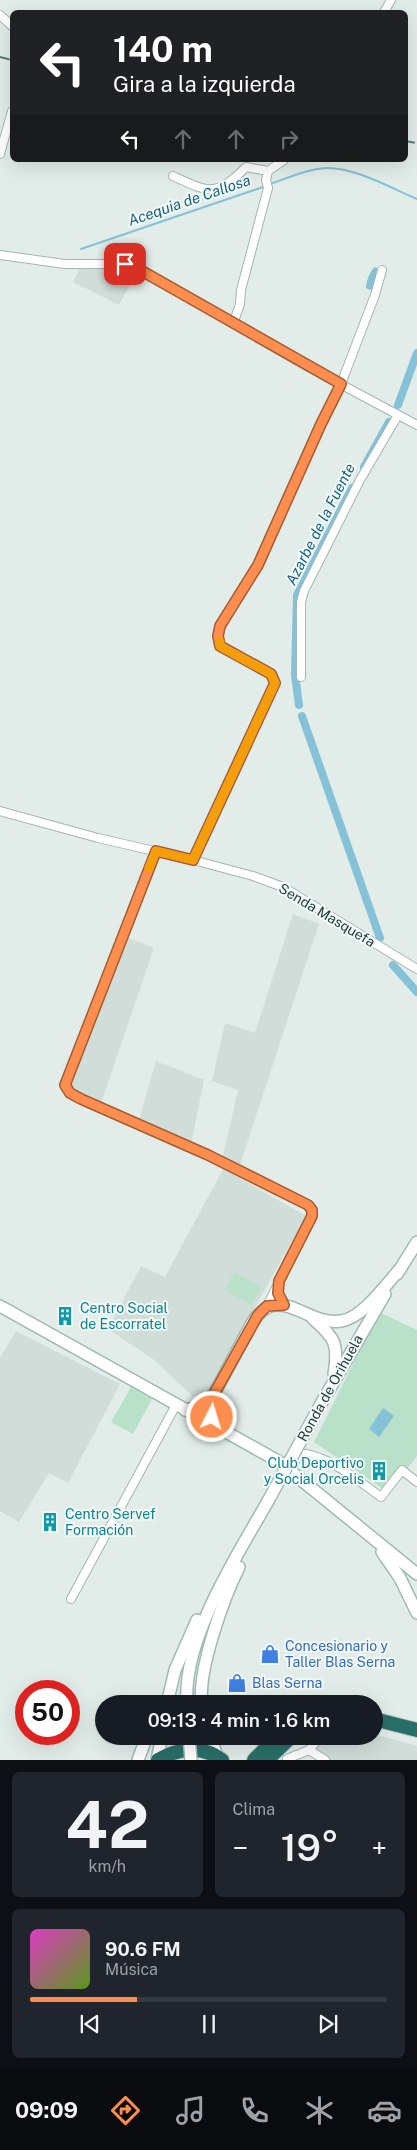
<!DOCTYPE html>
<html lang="es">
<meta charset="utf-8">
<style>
body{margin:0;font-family:"Public Sans",sans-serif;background:#20242c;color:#f1f3f6;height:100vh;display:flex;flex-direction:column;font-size:19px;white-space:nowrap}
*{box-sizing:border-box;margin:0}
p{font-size:16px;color:#9ea1a6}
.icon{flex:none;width:28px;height:28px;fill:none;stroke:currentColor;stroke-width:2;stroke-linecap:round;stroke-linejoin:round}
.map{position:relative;height:1760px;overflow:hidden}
.details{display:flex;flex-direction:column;gap:12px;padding:12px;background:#0d0f14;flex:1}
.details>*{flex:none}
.top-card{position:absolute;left:10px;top:10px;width:398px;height:152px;border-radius:8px;box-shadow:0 5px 20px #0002;background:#202124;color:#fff;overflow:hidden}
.speed{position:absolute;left:15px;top:1680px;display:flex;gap:10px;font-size:25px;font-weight:700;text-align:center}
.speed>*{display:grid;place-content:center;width:65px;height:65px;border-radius:50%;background:#171b24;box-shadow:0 5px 20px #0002;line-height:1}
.speed .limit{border:8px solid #d22;background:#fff;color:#111}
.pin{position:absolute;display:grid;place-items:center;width:42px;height:42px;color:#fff;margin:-21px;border-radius:10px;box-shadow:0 2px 8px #0006}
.me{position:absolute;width:55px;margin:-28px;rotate:5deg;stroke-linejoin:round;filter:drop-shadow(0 0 4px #0008)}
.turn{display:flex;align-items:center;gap:18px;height:105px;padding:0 20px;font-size:22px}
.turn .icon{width:65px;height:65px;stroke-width:2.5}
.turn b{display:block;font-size:35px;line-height:42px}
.lanes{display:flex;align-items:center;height:48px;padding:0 20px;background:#0003;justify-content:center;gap:25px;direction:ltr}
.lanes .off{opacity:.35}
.big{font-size:38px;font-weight:600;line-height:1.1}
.details .card{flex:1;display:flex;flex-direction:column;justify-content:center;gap:8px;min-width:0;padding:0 18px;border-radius:8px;background:#20242c}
.details .dial{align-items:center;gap:0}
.dial b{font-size:65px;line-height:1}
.song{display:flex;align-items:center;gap:15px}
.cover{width:60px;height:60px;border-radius:8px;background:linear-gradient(135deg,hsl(310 70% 55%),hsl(90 70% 35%))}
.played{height:5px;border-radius:2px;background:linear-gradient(90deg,#fe8e4f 30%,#363941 30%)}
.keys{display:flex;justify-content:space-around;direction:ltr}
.heat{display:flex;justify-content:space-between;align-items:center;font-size:28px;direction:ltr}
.details .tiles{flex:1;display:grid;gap:12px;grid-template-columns:1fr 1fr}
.card:last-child{grid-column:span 2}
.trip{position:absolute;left:95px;top:1695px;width:288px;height:50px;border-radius:25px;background:#171b24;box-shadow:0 5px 20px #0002;font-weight:600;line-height:50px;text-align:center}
.tab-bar{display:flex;height:80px;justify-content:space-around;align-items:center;background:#090b0e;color:#9ea1a6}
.tab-bar .icon{width:35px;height:35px}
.tab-bar .on{color:#fe8e4f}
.tab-bar b{font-size:22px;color:#f1f3f6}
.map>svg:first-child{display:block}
.built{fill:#d0ddd9}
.green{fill:#b9e0c8}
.water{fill:#85c1d7}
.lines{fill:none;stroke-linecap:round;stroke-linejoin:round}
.stream{stroke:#85c1d7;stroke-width:2}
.canal{stroke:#85c1d7;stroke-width:8}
.street-casing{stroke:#a4b6b1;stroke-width:10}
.secondary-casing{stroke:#9fbab4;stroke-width:14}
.highway-casing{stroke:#c1cac8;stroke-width:16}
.street{stroke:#fff;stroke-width:8}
.secondary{stroke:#fff;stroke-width:11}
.highway{stroke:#296f69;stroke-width:14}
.rail{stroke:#5a7c76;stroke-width:2;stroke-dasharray:10 5;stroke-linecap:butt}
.secondary-bridge-casing{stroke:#9fbab4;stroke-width:14;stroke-linecap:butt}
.secondary-bridge{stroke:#fff;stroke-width:11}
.route-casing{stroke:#a55c33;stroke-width:12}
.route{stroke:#fe8e4f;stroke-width:9}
.slow{stroke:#f59e0b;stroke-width:9}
.labels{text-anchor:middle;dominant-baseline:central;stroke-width:4;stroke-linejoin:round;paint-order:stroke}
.street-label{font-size:14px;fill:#20403b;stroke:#f3f9f7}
.culture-label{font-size:14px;fill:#0d838f;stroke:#f3f9f7;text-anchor:start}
.shop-label{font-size:14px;fill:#366cbe;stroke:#f3f9f7;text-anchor:start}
.water-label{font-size:15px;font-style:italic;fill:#156382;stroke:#f3f9f7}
</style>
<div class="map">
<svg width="417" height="1760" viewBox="0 0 417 1760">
<rect width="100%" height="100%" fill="#e2ede9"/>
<g class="built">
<polygon points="125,266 137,272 119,305 73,282 81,267"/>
<polygon points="293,914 319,924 240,1165 223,1156 238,1090 212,1081 225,1023 255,1033"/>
<polygon points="126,937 154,948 101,1103 68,1086"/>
<polygon points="156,1061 204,1080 191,1144 139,1120"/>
<polygon points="223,1169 306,1216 201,1404 153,1359 108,1329 141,1266 165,1277"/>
<polygon points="16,1331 120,1384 68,1483 49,1473 19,1522 0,1511 0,1358"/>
<polygon points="374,1734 417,1746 417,1760 324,1760 313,1751 326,1736 374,1736"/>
</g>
<g class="green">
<polygon points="234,1272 261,1287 252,1305 225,1290"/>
<polygon points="379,1312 417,1330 417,1456 407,1469 402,1465 383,1489 314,1442"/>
<polygon points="131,1387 152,1399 133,1434 111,1422"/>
</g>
<g class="water">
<path d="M375,267L380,270L374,288L370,290L366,288C366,282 370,270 375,267Z"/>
<polygon points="383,1408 394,1416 379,1437 369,1429"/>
</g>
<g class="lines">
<g class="stream">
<path d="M270,184C288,178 307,169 326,168C354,167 391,188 417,199"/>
<polyline points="81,249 266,186"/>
</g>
<g class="canal">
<polyline points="398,405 417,353"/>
<polyline points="364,467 389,422"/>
<polyline points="299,705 295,675 297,595 352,488"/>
<polyline points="302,716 380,938"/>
<polyline points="393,965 417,992"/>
</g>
<g class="street-casing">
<g id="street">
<polyline points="384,12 391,0"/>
<polyline points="0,15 12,26"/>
<polyline points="0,154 12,111"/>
<path d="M173,176C208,192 216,198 246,167L268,171L284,160"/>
<polyline points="0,255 65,264 129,264 301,363 417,425"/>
<polyline points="233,324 240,304 241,290 268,188 266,180 268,171"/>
<polyline points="301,677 301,602 304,591 360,480 398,415"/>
<polyline points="0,811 98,838 193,860 253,876 283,887 417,969"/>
<polyline points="156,851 65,1085 70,1093 81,1099 207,1155 308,1205 312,1211 312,1216 267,1306"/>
<polyline points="193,860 275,683 271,674 221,646 218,636 221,626 258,565 321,423 341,384 375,295 382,270"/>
<path d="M296,1460L300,1453C330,1456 357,1480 381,1497L402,1470L417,1482"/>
<polyline points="71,1599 176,1405"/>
<polyline points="309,1750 325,1760"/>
<polyline points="287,1759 309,1750 321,1736"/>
</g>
</g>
<g class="secondary-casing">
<g id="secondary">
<polyline points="397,1274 417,1242"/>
<polyline points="0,1306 278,1461 417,1574"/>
<path d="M313,1319C335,1337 339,1345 334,1374"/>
<polyline points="322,1402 385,1294"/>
<polyline points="185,1410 198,1407 214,1394"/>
<path d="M201,1418L207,1412L214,1394L252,1323C279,1280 306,1327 341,1321C363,1318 386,1284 401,1268"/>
<polyline points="382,1552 400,1578 417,1613"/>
<polyline points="167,1704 175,1670 197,1620"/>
<path d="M187,1704C182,1639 237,1556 268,1501"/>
<path d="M202,1704C197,1671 224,1597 239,1567"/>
<polyline points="210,1736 217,1756"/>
<polyline points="138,1760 147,1736"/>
<polyline points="157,1760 162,1736"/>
</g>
</g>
<g class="highway-casing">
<g id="highway">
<polyline points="374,1719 417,1730"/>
<path d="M158,1760C178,1748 202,1745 222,1760"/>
<polyline points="254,1760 270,1744"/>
<polyline points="267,1760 292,1736"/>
</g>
</g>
<use href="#street" class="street"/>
<use href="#secondary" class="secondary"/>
<use href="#highway" class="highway"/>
<g class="rail">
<polyline points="0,57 12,60"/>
<polyline points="405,141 417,143"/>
</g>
<g class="secondary-bridge-casing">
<g id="secondary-bridge">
<polyline points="268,1501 322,1402"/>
<polyline points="189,1736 191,1760"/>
</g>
</g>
<use href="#secondary-bridge" class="secondary-bridge"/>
</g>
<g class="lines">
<g class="route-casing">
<polyline id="route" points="125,264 135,267 341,384 321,424 258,565 220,626 218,636 220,646 271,674 275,683 193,860 156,851 65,1085 70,1093 81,1099 208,1155 308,1205 312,1210 312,1216 279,1281 278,1293 284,1305 267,1306 258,1315 214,1394 211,1409 212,1417"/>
</g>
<use href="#route" class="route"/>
<polyline class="slow" points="149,868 156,851 193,860 275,683 271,674 227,650 220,646 220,642"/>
</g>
<defs>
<g id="building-bare" transform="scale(1.5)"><path d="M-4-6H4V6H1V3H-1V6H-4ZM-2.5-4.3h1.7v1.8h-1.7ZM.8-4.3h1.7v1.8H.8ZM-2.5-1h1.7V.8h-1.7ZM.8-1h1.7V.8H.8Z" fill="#0f9aa8" stroke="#f3f9f7" stroke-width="2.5" paint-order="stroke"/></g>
<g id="shop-bare" transform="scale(1.5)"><path d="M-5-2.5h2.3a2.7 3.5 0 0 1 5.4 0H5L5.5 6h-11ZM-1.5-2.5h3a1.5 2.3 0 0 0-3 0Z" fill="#3f7fe0" stroke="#f3f9f7" stroke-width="2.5" paint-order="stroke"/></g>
</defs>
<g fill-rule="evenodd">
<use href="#building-bare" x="65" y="1316"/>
<use href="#building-bare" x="379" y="1471"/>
<use href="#building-bare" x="50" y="1522"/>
<use href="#shop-bare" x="270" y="1654"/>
<use href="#shop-bare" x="237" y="1683"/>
</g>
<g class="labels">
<g class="street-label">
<text transform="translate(327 915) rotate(31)">Senda Masquefa</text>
<text transform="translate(330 1388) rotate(-61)">Ronda de Orihuela</text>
</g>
<g class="culture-label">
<text x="80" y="1308">Centro Social<tspan x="80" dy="16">de Escorratel</tspan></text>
<text x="364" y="1463" text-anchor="end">Club Deportivo<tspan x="364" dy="16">y Social Orcelis</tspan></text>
<text x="65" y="1514">Centro Servef<tspan x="65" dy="16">Formación</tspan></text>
</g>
<g class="shop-label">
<text x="285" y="1646">Concesionario y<tspan x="285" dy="16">Taller Blas Serna</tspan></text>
<text x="252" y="1683">Blas Serna</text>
</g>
<g class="water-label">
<text transform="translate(189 200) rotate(-19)">Acequia de Callosa</text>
<text transform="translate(320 524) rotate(-63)">Azarbe de la Fuente</text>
</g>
</g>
</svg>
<div class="speed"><div class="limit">50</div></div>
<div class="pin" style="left:125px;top:264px;background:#d93025"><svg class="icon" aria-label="arrive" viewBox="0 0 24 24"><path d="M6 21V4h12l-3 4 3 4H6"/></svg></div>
<svg class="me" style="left:212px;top:1417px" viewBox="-20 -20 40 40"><circle r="17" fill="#fe8e4f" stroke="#fff" stroke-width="3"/><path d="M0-11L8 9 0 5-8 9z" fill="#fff"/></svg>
<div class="trip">09:13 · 4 min · 1.6 km</div>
<div class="top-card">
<div class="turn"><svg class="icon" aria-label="left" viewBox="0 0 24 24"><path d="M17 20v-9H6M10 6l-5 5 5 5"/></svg><div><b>140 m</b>Gira a la izquierda</div></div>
<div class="lanes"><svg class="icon" aria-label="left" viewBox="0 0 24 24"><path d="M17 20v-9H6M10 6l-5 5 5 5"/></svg><svg class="icon off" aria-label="ahead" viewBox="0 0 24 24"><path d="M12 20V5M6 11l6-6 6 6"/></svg><svg class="icon off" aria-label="ahead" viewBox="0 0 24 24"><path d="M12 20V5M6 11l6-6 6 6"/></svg><svg class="icon off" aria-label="right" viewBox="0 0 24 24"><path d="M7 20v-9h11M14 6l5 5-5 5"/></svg></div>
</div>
</div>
<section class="details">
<div class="tiles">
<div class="card dial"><b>42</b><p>km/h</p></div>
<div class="card"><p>Clima</p>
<div class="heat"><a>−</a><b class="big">19°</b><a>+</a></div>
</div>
<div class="card">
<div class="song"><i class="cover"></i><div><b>90.6 FM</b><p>Música</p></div></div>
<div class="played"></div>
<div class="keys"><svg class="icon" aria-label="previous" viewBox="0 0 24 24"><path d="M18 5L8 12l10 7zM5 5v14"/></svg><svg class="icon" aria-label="pause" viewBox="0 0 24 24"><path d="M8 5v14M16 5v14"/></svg><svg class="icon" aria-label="next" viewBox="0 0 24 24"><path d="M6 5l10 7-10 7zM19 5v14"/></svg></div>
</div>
</div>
</section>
<nav class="tab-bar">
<b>09:09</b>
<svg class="icon on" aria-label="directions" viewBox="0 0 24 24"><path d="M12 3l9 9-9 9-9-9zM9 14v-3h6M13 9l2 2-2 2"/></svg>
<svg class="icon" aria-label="music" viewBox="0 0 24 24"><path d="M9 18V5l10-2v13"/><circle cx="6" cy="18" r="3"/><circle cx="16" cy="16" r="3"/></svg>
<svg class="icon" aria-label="phone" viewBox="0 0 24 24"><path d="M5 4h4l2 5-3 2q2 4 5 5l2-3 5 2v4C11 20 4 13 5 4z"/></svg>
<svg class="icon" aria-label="climate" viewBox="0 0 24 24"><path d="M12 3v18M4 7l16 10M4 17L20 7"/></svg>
<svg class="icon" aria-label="car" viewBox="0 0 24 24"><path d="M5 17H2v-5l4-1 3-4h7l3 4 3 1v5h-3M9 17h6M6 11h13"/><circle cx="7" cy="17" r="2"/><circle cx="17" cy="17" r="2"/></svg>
</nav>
